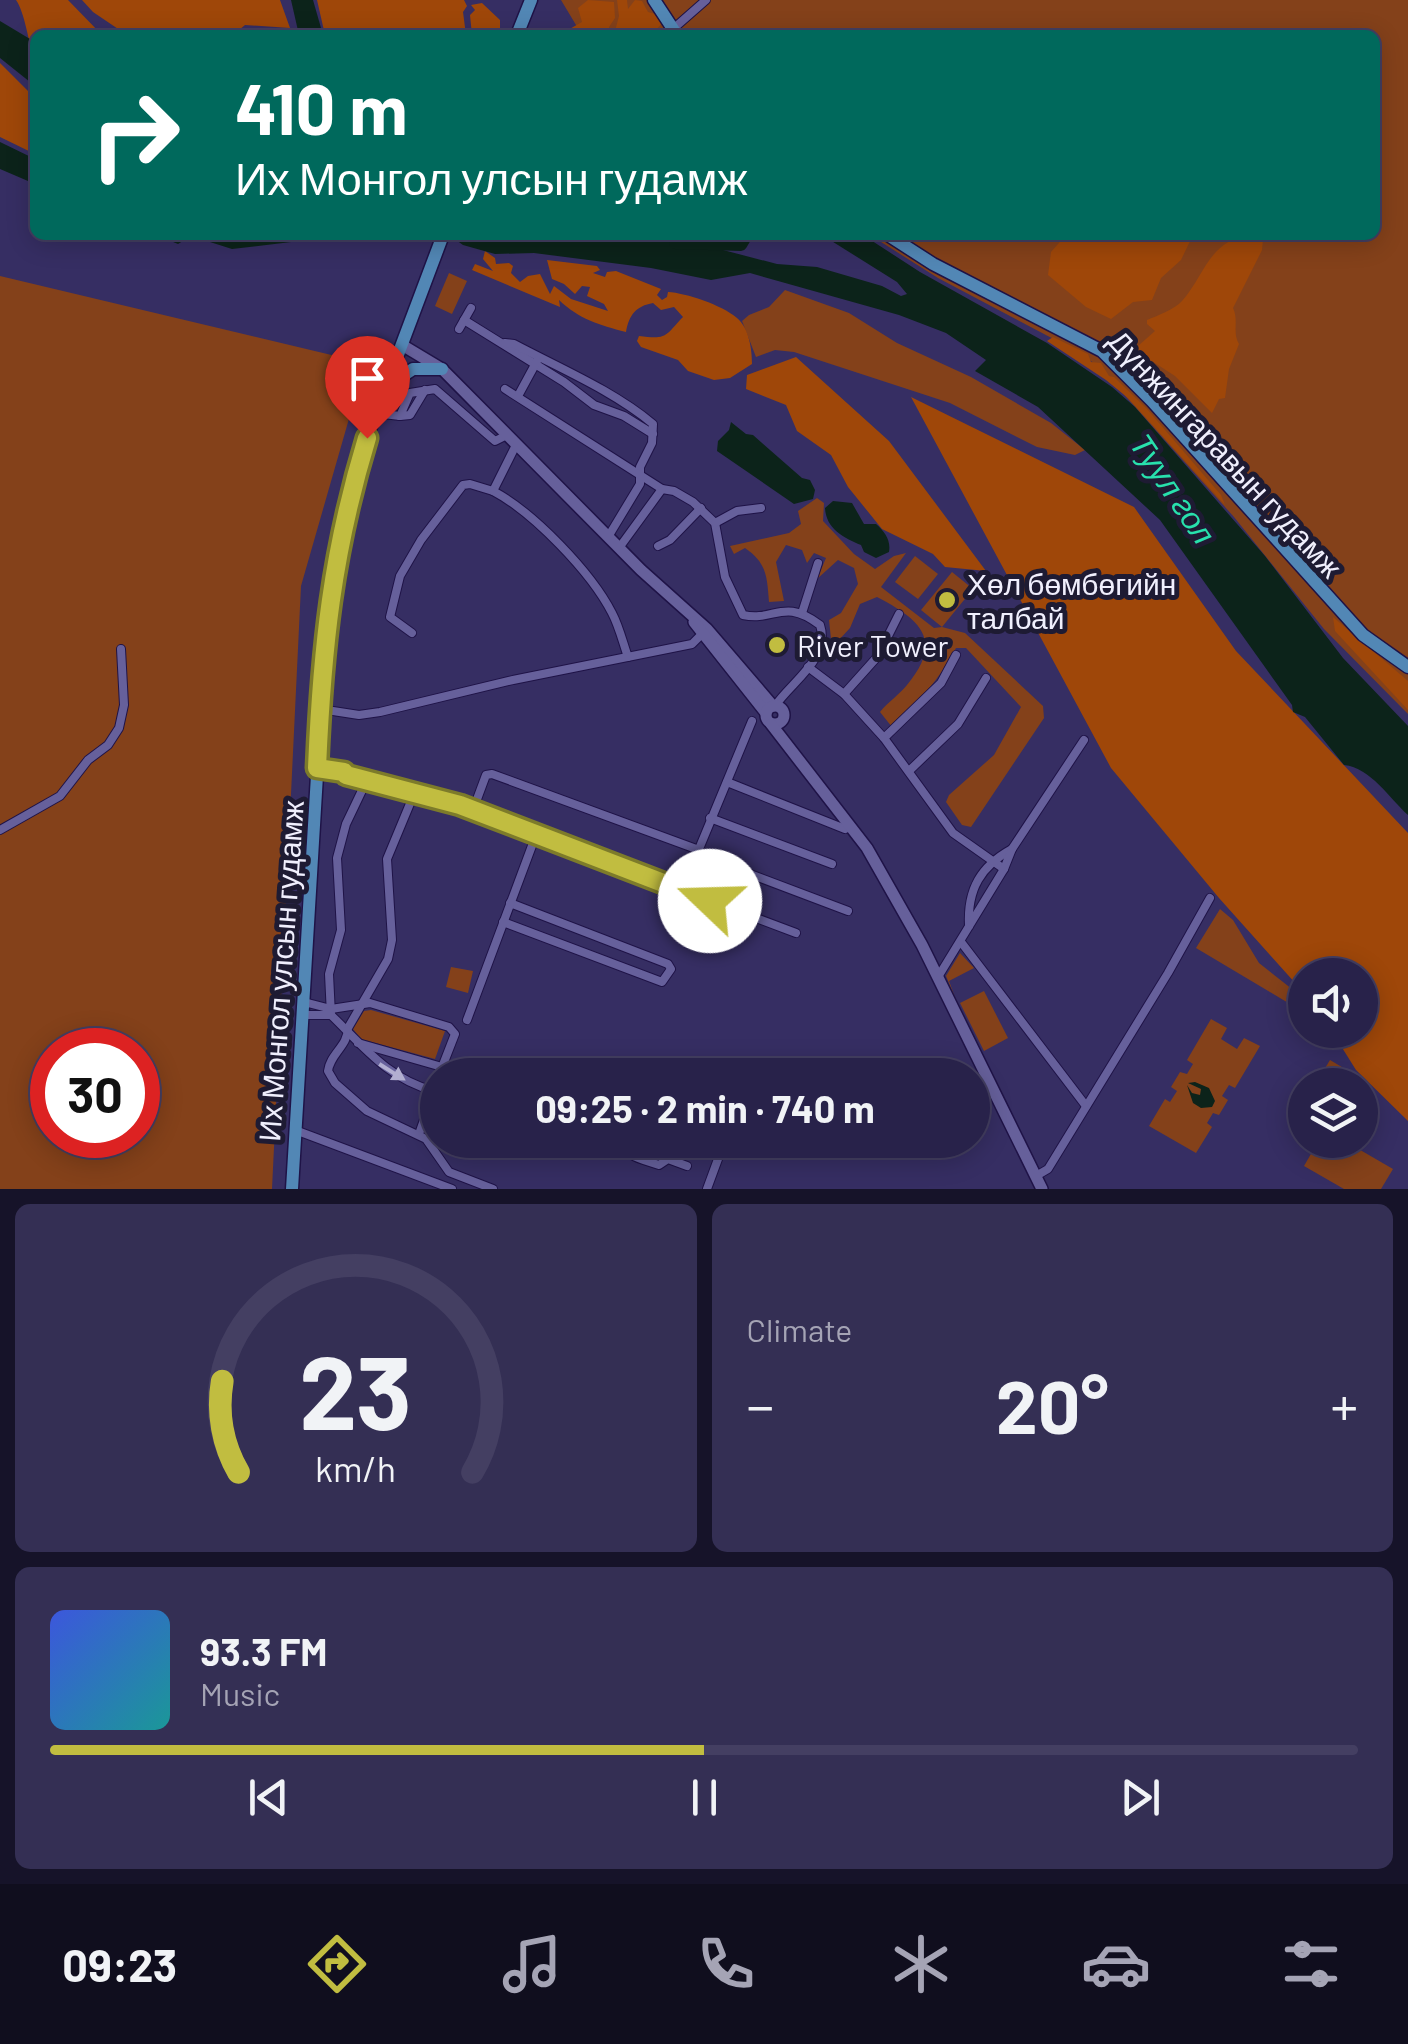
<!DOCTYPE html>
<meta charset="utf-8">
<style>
body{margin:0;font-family:Barlow,sans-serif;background:#342f54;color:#f1f3f6;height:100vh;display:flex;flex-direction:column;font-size:38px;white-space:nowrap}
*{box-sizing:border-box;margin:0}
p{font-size:32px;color:#a5a4b5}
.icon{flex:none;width:55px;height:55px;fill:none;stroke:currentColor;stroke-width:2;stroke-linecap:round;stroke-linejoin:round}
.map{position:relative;height:1189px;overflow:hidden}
.details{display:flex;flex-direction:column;gap:15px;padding:15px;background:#161329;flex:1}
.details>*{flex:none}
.guide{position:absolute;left:30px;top:30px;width:1350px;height:210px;border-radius:15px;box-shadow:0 5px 25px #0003,0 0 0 2px #443f62;background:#00695c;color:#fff;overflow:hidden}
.tools{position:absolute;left:1288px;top:958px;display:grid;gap:20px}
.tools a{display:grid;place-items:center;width:90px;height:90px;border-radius:50%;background:#28224a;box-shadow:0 5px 25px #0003,0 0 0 2px #443f62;font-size:50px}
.speed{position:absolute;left:30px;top:1028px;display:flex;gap:20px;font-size:50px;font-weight:700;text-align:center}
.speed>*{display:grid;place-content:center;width:130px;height:130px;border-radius:50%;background:#28224a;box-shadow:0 5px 25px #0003,0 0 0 2px #443f62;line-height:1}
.speed .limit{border:15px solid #d22;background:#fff;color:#111}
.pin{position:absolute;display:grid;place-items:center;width:85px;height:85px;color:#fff;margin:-102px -42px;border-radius:50% 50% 50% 0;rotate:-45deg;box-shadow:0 0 10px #0007}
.pin .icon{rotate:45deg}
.me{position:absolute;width:110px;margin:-55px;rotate:291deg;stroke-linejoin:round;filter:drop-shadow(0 0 8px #0008)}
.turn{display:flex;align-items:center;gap:35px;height:210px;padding:0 40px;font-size:45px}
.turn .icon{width:130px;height:130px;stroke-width:2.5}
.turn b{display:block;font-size:70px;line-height:85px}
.big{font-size:75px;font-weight:700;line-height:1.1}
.details .tile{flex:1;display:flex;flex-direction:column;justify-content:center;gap:15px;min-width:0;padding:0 35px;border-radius:15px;background:#342f54}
.details .dial{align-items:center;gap:0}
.dial svg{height:260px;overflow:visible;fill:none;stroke:#443f62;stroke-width:7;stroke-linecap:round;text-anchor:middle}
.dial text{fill:#f1f3f6;stroke:none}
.song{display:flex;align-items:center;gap:30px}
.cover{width:120px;height:120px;border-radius:15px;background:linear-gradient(135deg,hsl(230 70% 55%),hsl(180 70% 35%))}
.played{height:10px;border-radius:5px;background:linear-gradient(90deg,#c1bd40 50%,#443f62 50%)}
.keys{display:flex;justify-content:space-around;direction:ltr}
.heat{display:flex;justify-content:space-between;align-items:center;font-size:55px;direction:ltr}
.details .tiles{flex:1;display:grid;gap:15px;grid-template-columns:1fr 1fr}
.tile:last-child{grid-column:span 2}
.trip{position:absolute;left:420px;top:1058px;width:570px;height:100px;border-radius:50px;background:#28224a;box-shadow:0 5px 25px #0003,0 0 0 2px #443f62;font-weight:700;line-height:100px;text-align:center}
.dock{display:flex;height:160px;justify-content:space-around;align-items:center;background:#100e1e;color:#a5a4b5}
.dock .icon{width:70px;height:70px}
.dock .active{color:#c1bd40}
.dock b{font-size:45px;color:#f1f3f6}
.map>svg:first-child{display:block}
.green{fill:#84411a;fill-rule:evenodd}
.forest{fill:#9f4709}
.water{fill:#0c231a}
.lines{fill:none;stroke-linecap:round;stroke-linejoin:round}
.river{stroke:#0c231a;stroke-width:12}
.street-casing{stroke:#1f1347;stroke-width:10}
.secondary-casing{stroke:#1f1347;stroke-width:14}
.primary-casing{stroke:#1f1347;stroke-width:15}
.street{stroke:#66609b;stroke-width:8}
.secondary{stroke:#66609b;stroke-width:11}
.primary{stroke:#5287b5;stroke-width:12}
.oneway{fill:#b2afd1}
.route-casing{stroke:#7d7b2a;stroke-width:25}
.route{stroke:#c1bd40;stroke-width:18}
.poi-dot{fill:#c1bd40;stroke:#1e1b33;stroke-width:4}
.labels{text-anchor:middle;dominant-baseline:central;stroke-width:10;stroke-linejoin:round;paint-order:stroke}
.street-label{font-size:30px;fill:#f0effd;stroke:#1e1b33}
.poi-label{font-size:30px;fill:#f0effd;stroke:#1e1b33;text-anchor:start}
.water-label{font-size:32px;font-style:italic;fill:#28e1ad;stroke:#1e1b33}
</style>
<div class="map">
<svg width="1408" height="1189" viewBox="0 0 1408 1189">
<rect width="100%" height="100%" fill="#362e63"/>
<g class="green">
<polygon points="561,0 1408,0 1408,714 1324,629 1234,517 1101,369 1082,354 938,278 870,235 1375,235 1375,35 582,35"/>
<polygon points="449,273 467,281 452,314 435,306"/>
<path d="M0,276L365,363L301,586L272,1189H0ZM52,1050H138V1135H52Z"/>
<polygon points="785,290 849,313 897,343 971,377 1051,423 1085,450 1075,455 1037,447 950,403 794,352 775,350 756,357 742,321 749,315 769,307"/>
<path d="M817,498L824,503L823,521L854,554L875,569L894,556L906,553L881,587L934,628L942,627L921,610L952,572L973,589L942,627L965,633L1043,706L1044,718L971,827L962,825L946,802L949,795L994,755L1021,707L966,648H956C940,679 917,704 892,727L880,712C888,702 900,694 907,685C944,640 921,620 877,597L860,604L850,628L825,655L831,639L829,620L841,613L858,584L854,568L838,560L817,579L826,558L814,553L807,563L802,550L786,545L776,562L784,601L769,602C767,577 767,563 745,548L734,554L730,546L789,533L801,524L798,511Z"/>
<polygon points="915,556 938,574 918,599 895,582"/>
<polygon points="1220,909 1233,920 1259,963 1297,993 1290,1004 1196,948"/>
<polygon points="960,953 974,968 949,981 956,1000 946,976"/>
<polygon points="451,967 473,971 468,993 446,987"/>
<polygon points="984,991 1008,1038 984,1051 960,1003"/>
<polygon points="371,1010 445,1031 435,1059 361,1039 353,1029 364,1011"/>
<polygon points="1211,1019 1227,1028 1221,1039 1237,1049 1244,1038 1260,1046 1235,1088 1229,1085 1222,1096 1228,1100 1219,1115 1213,1113 1207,1123 1212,1127 1196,1153 1149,1126 1165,1099 1170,1102 1177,1091 1171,1087 1180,1072 1187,1074 1193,1064 1187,1060"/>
<polygon points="1330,1060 1357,1076 1352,1085 1315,1085"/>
<polygon points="1319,1140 1343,1140 1393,1169 1381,1189 1344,1189 1304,1166"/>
</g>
<g class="forest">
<path d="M16,0H68L102,35H35L34,58C28,41 25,13 16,0Z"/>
<polygon points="82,0 280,0 290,28 245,25 233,35 127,35 93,12"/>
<polygon points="317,0 464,0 467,6 463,12 466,35 325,35"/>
<polygon points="588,0 614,2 615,18 609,27 610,35 569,35 566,31 582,22 578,8"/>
<polygon points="617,0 627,0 628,9 635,0 642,1 648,12 655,14 662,23 652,35 614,35 619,16"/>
<polygon points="482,3 500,20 500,35 472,35 470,15 475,10 471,5"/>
<polygon points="0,63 35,98 35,154 0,137"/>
<polygon points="1066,235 1193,235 1181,260 1161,278 1152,300 1133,302 1111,319 1086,307 1048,275 1051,252"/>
<path d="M1254,235L1263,239L1262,250L1233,308C1239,320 1232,333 1239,344L1229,369L1225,398L1219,399L1212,413L1175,376L1141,354L1138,346L1155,331L1147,324V320C1157,316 1175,309 1182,301C1206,274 1209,238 1254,235Z"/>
<path d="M485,251L495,258L496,264L509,263L513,266L511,273L520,282L528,276L540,274L550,294L554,286L571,299L608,311L604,304L587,296L590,287L582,286L575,294L564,284L552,279L547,260L597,266L600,270L593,273L605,277L607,272L616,271L661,289L657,295L662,300L667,297L668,292C686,293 722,305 737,318C749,328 752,349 752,364L730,378L714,380L688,371L678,360L641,347L637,341L639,336C669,340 665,335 683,317L674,307L661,310L653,303C636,306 629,315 626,332C599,325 579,319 559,300L560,307L472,270L475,264L493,271L483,259Z"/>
<polygon points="1053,337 1088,354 1091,362 1101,363 1109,376 1114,377 1147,409 1221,495 1225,505 1128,398 1106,380 1047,341"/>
<polygon points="796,357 889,441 986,571 945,567 933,554 882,529 848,487 831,455 797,431 786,405 746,389 747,375"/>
<polygon points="911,397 1134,507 1236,651 1408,833 1408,1121 1356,1070 1331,1030 1360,1030 1360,975 1305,975 1305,994 1219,898 1111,768"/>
<polygon points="1333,617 1408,681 1408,710 1335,631"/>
</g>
<g class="water">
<polygon points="291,0 313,0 323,35 299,35"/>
<polygon points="0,21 35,42 35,86 0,58"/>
<polygon points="0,142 35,159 35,184 0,169"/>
<polygon points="156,235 228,235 268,240 291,235 396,235 316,239 232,249 191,236 178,244"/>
<path d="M449,235H690V247L723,250L777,264L817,267L882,286L901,296L907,294L897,282L822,235H863L920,272L1047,343L1112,387L1135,407L1265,556L1343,658L1408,726V815C1389,798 1371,768 1344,765L1305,717L1293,712L1292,705L1160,520L1038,407L975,371L986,360L946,333L899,315L750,273L711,280L651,268L534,253L495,254L463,245Z"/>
<polygon points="731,422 746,434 753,435 802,478 810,480 815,490 813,499 794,504 717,451 718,441 729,430"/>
<path d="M833,501L852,503L864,524H876C885,532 891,540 889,552L876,558L864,552L861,545C844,538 826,529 825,508Z"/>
<polygon points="1195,1082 1209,1088 1215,1101 1212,1107 1201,1108 1193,1103 1187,1085 1192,1093 1200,1095 1201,1089 1188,1083"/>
</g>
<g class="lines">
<polyline class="river" points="675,243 741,245 747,235"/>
<g class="street-casing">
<g id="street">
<polyline points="673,29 706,0"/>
<polyline points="464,320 564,382 594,405 624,416 653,434"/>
<polyline points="459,329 471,308"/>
<path d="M505,343L514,344C561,369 612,390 653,424L652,443L640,467V484L608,537"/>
<path d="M505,389L662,489L674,491L693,502L715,523L725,577L743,615C775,622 783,597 820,625C831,658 792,681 775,706"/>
<polyline points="518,396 537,361"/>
<polyline points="375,413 400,416 410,393 435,389 495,441 507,435"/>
<polyline points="400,416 410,415 425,390"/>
<path d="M516,445L493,491C533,512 591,572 612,613C619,626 623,643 628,657"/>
<polyline points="715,523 737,511 761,508"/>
<polyline points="658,546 670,540 701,508"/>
<polyline points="619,548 662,489"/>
<polyline points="802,613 818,563"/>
<polyline points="412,633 390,617 400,576 421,540 463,485 470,484 493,491"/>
<polyline points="808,667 844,694 884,738 953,833 1004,869"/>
<polyline points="844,694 878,656 899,614"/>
<polyline points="320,709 359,715 380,712 513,680 692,644 701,635"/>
<polyline points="752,721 682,890 796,933"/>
<polyline points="884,738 941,683 956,655"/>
<polyline points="317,768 344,772 346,775 414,794"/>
<polyline points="909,771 958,724 986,678"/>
<polyline points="317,775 344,778 346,775"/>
<path d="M367,780L346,824L337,858L341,930L329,974L331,1015C363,1046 388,1079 434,1091"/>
<polyline points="727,782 845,829"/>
<polyline points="473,810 486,775 492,774 699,850"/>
<polyline points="710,818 832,864"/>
<polyline points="0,830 60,796 88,760 108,745 119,728 124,705 121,649"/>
<polyline points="697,854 848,911"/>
<polyline points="503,922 662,982 671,969 668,964 510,903"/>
<path d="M969,926C967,889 981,866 1012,849"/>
<polyline points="961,942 1086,1106"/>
<polyline points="938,977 1004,869 1012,849 1084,740"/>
<polyline points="304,1002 331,1009 370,1003 449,1027 455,1034 439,1075"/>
<polyline points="303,1015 331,1015"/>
<polyline points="467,1020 536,835"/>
<polyline points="358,1043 442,1067 456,1075"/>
<polyline points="550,1075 554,1063"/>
<polyline points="295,1130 452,1189"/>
<polyline points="419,1134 438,1080"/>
<path d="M620,1140C626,1158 642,1159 659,1165L668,1159L687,1166"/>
<polyline points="1036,1176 1048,1169 1168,973 1210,898"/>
<path d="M493,1189L449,1172L426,1139L367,1111L335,1083L328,1071C330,1054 348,1046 348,1028L388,959L392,940L387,859L414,794L460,805L682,890"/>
<polyline points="707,1189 725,1140"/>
</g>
</g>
<g class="secondary-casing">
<g id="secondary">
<polyline points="402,345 442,369 641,570 707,629 773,706"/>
<polyline points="694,622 766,713"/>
<circle cx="775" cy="715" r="9"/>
<polyline points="771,724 867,848 922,945 1042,1189"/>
</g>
</g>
<g class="primary-casing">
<g id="primary">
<polyline points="654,0 677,35"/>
<polyline points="517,35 531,0"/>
<polyline points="888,235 933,264 1102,351 1152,401 1363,635 1408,667"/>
<polyline points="386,387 413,369 442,369"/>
<polyline points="292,1189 327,610 341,531 367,437 443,235"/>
</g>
</g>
<use href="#street" class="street"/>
<use href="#secondary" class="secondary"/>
<use href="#primary" class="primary"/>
</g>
<defs><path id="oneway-solid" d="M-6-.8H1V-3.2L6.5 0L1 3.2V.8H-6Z" transform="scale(2.5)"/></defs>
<use class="oneway" href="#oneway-solid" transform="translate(392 1072) rotate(32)"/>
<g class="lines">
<g class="route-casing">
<path id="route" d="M367,438C332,553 322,649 317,768L344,772L346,775L460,805L710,901"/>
</g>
<use href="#route" class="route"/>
</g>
<g class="poi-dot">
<circle cx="947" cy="600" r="10"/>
<circle cx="777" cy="645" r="10"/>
</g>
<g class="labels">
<g class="street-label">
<text transform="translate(1226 453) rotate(47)">Дүнжингаравын гудамж</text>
<text transform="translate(280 971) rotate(-86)">Их Монгол улсын гудамж</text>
</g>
<g class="poi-label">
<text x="967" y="583">Хөл бөмбөгийн<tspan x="967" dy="34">талбай</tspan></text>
<text x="797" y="645">River Tower</text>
</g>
<g class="water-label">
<text transform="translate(1174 488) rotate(56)">Туул гол</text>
</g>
</g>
</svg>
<div class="tools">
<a><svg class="icon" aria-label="sound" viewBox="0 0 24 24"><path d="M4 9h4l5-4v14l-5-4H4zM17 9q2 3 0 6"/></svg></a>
<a><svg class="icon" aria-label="layers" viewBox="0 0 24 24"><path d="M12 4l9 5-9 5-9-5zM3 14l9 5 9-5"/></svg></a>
</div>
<div class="speed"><div class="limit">30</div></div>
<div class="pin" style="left:367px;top:438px;background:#d93025"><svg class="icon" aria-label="arrive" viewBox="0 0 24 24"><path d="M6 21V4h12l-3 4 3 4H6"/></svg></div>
<svg class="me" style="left:710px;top:901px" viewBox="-20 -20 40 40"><circle r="19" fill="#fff"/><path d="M0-13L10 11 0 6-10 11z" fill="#c1bd40"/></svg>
<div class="trip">09:25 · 2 min · 740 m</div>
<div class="guide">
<div class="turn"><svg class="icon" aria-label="right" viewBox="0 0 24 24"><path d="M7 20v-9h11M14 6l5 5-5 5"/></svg><div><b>410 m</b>Их Монгол улсын гудамж</div></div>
</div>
</div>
<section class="details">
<div class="tiles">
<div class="tile dial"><svg viewBox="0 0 100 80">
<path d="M14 69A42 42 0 1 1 86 69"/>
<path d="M14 69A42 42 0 0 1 9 41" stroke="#c1bd40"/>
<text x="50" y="56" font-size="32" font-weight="700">23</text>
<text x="50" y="72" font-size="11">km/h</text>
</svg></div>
<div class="tile"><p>Climate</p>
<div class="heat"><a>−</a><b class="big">20°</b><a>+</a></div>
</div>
<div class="tile">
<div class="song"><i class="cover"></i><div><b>93.3 FM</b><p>Music</p></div></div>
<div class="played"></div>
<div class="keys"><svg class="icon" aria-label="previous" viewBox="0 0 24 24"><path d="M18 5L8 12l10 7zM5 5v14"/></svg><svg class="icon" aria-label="pause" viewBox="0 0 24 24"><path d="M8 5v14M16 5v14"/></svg><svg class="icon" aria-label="next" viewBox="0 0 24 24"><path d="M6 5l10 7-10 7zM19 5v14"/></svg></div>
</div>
</div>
</section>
<nav class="dock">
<b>09:23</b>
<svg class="icon active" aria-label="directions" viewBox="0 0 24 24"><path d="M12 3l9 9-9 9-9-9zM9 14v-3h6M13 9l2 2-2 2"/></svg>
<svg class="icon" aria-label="music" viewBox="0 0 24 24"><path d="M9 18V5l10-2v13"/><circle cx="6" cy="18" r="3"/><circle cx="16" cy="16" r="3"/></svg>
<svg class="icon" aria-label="phone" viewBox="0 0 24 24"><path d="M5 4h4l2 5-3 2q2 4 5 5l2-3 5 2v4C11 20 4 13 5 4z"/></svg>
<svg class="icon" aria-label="climate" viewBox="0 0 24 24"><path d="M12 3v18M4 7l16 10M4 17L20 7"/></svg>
<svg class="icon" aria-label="car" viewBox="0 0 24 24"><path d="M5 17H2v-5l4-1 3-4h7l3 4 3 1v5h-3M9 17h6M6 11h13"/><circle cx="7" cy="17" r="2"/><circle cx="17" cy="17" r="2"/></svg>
<svg class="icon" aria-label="filters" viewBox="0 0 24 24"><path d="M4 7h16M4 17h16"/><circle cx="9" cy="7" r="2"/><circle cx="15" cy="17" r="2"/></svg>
</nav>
